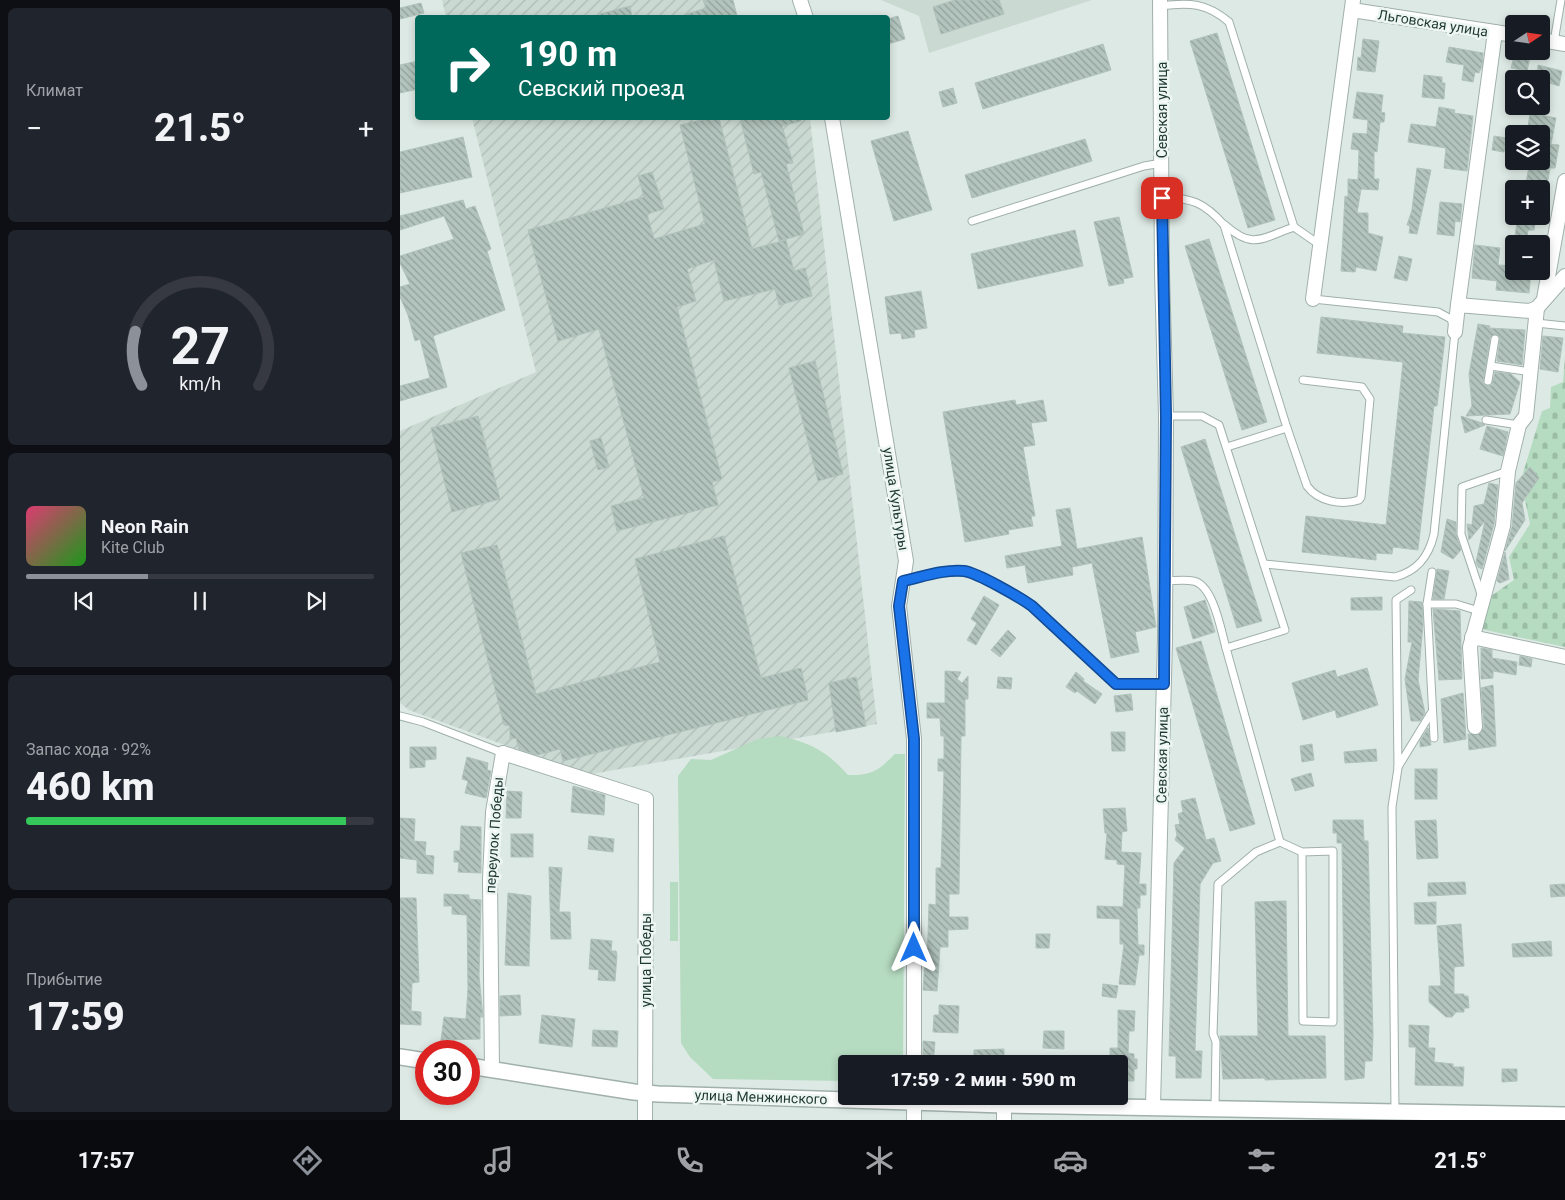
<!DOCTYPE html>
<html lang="ru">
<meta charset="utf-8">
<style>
body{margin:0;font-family:Roboto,sans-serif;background:#20242c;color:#f1f3f6;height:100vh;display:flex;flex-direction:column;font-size:19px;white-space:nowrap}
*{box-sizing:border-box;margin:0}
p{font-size:16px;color:#9ea1a6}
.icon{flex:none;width:28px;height:28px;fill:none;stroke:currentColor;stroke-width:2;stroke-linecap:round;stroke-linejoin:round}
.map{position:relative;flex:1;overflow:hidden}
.sheet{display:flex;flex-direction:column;gap:8px;padding:8px;background:#0d0f14;width:400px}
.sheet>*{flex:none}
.guide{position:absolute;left:15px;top:15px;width:475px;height:105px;border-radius:5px;box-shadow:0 2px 8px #0003;background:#00695c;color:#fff;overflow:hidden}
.needle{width:32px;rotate:77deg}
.buttons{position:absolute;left:1105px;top:15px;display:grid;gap:10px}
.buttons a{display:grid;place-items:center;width:45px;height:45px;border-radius:5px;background:#171b24;box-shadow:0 2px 8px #0003;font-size:25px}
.speed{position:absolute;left:15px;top:1040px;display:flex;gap:10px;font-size:25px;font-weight:700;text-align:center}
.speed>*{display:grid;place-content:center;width:65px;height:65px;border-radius:50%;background:#171b24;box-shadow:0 2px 8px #0003;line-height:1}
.speed .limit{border:8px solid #d22;background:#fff;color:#111}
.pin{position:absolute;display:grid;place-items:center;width:42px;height:42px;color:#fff;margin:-21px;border-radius:10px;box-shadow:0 2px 8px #0006}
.me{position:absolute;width:55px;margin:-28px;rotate:0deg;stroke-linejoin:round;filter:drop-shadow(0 0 4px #0008)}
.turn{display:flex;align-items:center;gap:18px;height:105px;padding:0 20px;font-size:22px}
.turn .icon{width:65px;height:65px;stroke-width:2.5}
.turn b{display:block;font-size:35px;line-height:42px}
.big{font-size:38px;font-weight:800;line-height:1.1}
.sheet .card{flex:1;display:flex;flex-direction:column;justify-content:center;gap:8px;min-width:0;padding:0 18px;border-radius:8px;background:#20242c}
.sheet .dial{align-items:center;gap:0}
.dial svg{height:130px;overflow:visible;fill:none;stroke:#363941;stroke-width:7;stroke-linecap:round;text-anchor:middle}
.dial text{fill:#f1f3f6;stroke:none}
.song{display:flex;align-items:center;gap:15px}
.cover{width:60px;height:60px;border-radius:8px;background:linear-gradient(135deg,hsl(340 70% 55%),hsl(120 70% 35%))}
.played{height:5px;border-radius:2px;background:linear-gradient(90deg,#8c9099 35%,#363941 35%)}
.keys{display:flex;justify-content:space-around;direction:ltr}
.heat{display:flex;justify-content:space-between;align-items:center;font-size:28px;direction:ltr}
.charge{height:8px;border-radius:4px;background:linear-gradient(90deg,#34c759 92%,#363941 0)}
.trip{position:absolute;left:438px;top:1055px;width:290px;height:50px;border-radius:5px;background:#171b24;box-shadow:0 2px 8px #0003;font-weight:800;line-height:50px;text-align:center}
.menu{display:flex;height:80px;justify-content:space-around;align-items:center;background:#090b0e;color:#9ea1a6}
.menu .icon{width:35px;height:35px}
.menu .on{color:#8c9099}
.menu b{font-size:22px;color:#f1f3f6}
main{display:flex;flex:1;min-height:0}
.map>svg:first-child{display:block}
.built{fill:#cbd9d3}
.industrial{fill:url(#industrial-furrows)}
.cemetery{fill:url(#cemetery-stones)}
.pitch{fill:#b5dbc0}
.building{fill:url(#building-back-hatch);stroke:#b0c2bb}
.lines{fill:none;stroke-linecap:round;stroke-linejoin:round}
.service-casing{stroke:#a0b0ab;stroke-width:9}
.minor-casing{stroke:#a0b0ab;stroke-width:16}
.tertiary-casing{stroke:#a0b0ab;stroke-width:18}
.service{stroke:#fff;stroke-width:7}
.minor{stroke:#fff;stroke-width:14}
.tertiary{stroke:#fff;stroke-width:15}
.route-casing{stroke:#114b97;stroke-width:12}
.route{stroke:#1a73e8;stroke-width:9}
.labels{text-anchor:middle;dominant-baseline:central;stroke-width:5;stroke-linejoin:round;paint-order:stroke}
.street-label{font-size:14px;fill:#1f3832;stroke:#edf6f2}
</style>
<main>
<section class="sheet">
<div class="card"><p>Климат</p>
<div class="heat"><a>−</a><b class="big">21.5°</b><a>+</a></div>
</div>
<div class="card dial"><svg viewBox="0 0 100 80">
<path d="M14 69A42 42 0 1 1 86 69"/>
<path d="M14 69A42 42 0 0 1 10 36" stroke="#8c9099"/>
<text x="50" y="56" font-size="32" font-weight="700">27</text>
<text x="50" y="72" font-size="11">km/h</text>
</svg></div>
<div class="card">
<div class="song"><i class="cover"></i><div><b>Neon Rain</b><p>Kite Club</p></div></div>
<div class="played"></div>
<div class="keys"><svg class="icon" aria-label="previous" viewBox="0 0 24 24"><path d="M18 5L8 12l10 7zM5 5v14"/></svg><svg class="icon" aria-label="pause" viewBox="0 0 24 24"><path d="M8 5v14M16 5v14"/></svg><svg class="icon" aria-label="next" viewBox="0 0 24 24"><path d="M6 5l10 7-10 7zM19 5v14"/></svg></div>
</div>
<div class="card"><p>Запас хода · 92%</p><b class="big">460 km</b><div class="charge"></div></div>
<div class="card"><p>Прибытие</p><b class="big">17:59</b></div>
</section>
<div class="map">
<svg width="1165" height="1120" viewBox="0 0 1165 1120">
<defs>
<pattern id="industrial-furrows" width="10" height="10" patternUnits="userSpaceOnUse" patternTransform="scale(1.25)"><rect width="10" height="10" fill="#cbd9d3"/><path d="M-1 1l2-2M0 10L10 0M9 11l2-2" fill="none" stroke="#aebbb6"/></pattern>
<pattern id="cemetery-stones" width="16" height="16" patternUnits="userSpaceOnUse" patternTransform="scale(1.25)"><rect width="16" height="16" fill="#b5dbc0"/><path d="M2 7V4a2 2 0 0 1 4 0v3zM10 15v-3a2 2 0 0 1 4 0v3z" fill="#9bbda5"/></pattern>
<pattern id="building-back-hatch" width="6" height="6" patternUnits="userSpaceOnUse" patternTransform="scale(1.25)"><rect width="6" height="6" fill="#b2c4bd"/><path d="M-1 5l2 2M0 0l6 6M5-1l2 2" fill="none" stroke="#90a09a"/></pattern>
</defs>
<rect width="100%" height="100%" fill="#dde9e4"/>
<polygon class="built" points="481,0 692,0 529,53 519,16"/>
<g class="industrial">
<polygon points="42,0 328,0 337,17 46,17"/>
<polygon points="72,118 410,118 477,724 186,775 9,710 0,703 0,431 136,372"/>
</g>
<polygon class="cemetery" points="1165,356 1165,647 1081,629 1091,596 1114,580 1109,557 1130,524 1125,500 1134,485 1123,473 1142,411 1150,408 1151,387 1163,382"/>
<g class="pitch">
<path d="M379,736C408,741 429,753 448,775C472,776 479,770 495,754H505L503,1064H446V1081L313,1079L290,1057L281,1043L278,776L291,759L311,760L358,739Z"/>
<rect x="270" y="882" width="8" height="59"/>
</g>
<g class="building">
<polygon points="303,0 333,0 337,16 285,18 284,15 306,8"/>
<polygon points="555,0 599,0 604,14 541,34 533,7"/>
<polygon points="21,3 24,13 0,19 0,8"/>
<polygon points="230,6 232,18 200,18 200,14"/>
<polygon points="498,16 505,39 488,44 488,19"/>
<polygon points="817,33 875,220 848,228 790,41"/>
<polygon points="963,39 979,41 975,72 957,70 958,57 961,58"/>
<polygon points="703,44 711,70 583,109 575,83"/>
<polygon points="1049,47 1083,53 1082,66 1079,73 1075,72 1073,82 1062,80 1064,65 1046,62"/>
<polygon points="1115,53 1130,57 1127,71 1111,68"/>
<polygon points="18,61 18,89 0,93 0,65"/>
<polygon points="1138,65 1162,71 1159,86 1137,79"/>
<polygon points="1024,75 1042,77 1042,83 1045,83 1044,99 1022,97"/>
<polygon points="553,88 557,103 543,107 539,92"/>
<polygon points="957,92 983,95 981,112 985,113 984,122 980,122 977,152 974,151 974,179 979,179 978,190 961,189 957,213 968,213 968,233 983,237 976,271 956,267 955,272 941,271 945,196 948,197 948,179 958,180 959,150 951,149 953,133 967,134 968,120 953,118"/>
<polygon points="1039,107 1055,110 1054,113 1073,116 1067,171 1044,168 1046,148 1008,142 1011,124 1036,127"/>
<polygon points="1130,113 1156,118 1151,144 1141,142 1141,134 1127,134"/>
<polygon points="311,118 319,118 352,249 386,240 394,271 405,268 412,296 379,305 375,289 324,301 314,260 287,269 296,301 277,307 322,479 312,482 318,505 217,531 211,506 244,498 199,329 158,341 128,230 244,197 238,176 252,172 264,209 247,214 254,239 305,224 280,125"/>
<polygon points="340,118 400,118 401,121 382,126 393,163 386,164 404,234 379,241 361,172 354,174"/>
<polygon points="508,131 532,210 494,221 471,141"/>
<polygon points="1094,136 1106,138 1104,152 1092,150"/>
<polygon points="63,137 72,177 0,193 0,152"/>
<polygon points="685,139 692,161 572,198 565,175"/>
<polygon points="1147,144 1159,145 1155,168 1150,168 1147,186 1141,185 1140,189 1125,188 1130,161 1144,161"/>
<polygon points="1017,168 1031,170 1017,234 1009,233 1010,226 1007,225 1012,210"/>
<polygon points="63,200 66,209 75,206 91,249 87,251 105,310 33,336 47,387 0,401 0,386 30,378 20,339 15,341 8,315 0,297 0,287 10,284 0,263 0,256 54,239 44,216 0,230 0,216"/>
<polygon points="1040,202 1062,204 1060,222 1055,221 1054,236 1037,234"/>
<polygon points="1118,216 1136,216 1134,230 1128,230 1126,244 1114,244"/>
<polygon points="719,217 733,277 723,279 724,283 709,286 694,222"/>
<polygon points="675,230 683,266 578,289 571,254"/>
<polygon points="809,239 867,422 842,430 785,246"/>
<polygon points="1075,245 1100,248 1098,265 1114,266 1114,271 1131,271 1129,293 1096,290 1097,281 1072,278"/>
<polygon points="999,256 1012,259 1007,281 994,278"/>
<polygon points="521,291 527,328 514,330 515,337 502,339 501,333 490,334 485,297"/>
<polygon points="921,317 1003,326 1002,333 1045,337 1037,406 1034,406 1018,550 993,547 992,554 976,553 976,560 902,552 906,516 986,525 1003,362 917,353"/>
<polygon points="1078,324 1090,326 1089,328 1125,330 1122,365 1097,361 1100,338 1095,334 1090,338 1083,383 1088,386 1092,385 1095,372 1111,374 1120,382 1110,414 1066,416 1072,406 1069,374"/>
<polygon points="1143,336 1163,338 1158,372 1140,369"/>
<polygon points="415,361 443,474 418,481 389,368"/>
<polygon points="615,400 616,405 643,400 647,421 631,423 635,445 623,447 635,516 631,516 633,526 608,530 609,534 565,542 543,412"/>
<polygon points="78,416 100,499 52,512 31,428"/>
<polygon points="1061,416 1082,423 1085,425 1065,433"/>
<polygon points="1087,426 1108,432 1103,456 1080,449"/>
<polygon points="201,438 209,467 198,470 190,441"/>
<polygon points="805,439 862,621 837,628 781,447"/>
<polygon points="1130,467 1139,478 1122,503 1125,520 1105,551 1112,527 1116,483"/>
<polygon points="1089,483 1098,485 1094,524 1082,569 1078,567 1076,562 1085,521 1069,540 1067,524 1072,525 1074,506 1084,504"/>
<polygon points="670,508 677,549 742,537 756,627 735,632 739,652 711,658 692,563 672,567 673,575 628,583 625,565 607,568 605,556 662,546 656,510"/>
<polygon points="1047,519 1056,522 1056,535 1061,550 1053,559 1041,552"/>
<polygon points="324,536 361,678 401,668 408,700 163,761 160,749 137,755 119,749 116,738 110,739 110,726 104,725 61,553 97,545 136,694 260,662 235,559"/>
<polygon points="1105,552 1109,579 1100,583 1097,581"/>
<polygon points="1037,569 1049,571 1044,599 1033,599"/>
<polygon points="584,596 599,605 576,645 567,640 577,623 571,619"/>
<polygon points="982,597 982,610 951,610 951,598"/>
<polygon points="805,600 815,632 793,639 784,607"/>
<polygon points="1009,601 1022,602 1023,625 1018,680 1025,713 1020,721 1011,721 1005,679 1012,642 1008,642"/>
<polygon points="1033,609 1060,611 1062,679 1039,680"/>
<polygon points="608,630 616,638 600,657 591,650"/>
<polygon points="801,641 855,824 830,831 776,648"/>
<polygon points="1081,648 1092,650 1092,658 1117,662 1116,675 1093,671 1093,678 1081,679"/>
<polygon points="1120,656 1132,659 1131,667 1119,665"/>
<polygon points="967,668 978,705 937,718 935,710 903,720 892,683 935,670 937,677"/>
<polygon points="545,671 561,672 557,679 562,683 568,676 568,699 565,699 565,736 561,736 559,894 549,894 549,917 568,917 568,929 548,930 548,947 540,947 537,991 523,990 525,961 527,962 529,904 536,905 536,868 541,868 544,771 538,771 538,759 544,759 544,736 541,736 540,718 527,718 527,703 545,703"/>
<polygon points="676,672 684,679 683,681 702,694 695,704 677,691 675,693 666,687"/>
<polygon points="456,677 466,726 436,732 429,683"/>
<polygon points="598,677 612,678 611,689 597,688"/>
<polygon points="1093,685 1096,746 1069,750 1068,734 1079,734 1084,727 1081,688"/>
<polygon points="1063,693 1066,739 1044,743 1041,699"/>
<polygon points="731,694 733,710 716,712 714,696"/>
<polygon points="1028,728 1031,745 1020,747 1020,741"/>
<polygon points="711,732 725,732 725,751 712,751"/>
<polygon points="912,744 914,760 902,762 900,746"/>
<polygon points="10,747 36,747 36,759 25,760 25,767 10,768"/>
<polygon points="976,749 977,761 945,763 944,752"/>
<polygon points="67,757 88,763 87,770 91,771 86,798 65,793 68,781 62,779"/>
<rect x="1015" y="769" width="22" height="30"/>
<polygon points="911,773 914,786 895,791 891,779"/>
<polygon points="173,786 205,795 204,815 171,812"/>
<polygon points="107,791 122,792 121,818 106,818"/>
<polygon points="795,798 806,840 814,838 821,861 813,863 800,884 795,1051 802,1051 801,1078 776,1078 776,1056 769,1056 774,863 785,848 775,840 777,835 775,825 780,824 778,814 783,812 781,801"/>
<polygon points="725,808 727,831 722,832 721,852 741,853 739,884 746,884 746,895 740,895 740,908 737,908 738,945 744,945 744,955 739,955 735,985 719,984 724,944 720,944 720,919 697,918 697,906 723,907 725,865 717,864 717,860 705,859 707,833 705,833 703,809"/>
<polygon points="0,818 15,819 14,841 26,842 25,855 34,856 33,874 17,873 17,860 0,858"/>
<polygon points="933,820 963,820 964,841 968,841 973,1035 972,1061 965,1061 964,1078 945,1080 942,843 937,843 937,833 933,833"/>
<polygon points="1036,820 1038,858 1017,859 1015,821"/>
<polygon points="61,826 81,827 81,873 58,872 59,862 54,862 54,851 60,851"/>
<rect x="111" y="834" width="22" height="23"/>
<polygon points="189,836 214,839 213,852 188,849"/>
<polygon points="149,867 162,868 159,912 170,912 171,939 151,939"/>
<polygon points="1065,882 1066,894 1028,896 1028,883"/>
<polygon points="1165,884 1165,896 1151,897 1150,885"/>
<polygon points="108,893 131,896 129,966 105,965"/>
<polygon points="44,894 69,895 69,899 81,900 79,976 83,1017 80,1017 80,1039 41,1040 44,1017 66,1019 68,988 67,915 52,914 52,906 44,906"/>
<polygon points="0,898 16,898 19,982 12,983 11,1011 21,1012 21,1025 0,1024"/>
<polygon points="886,901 888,1036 925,1036 926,1078 865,1080 865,1078 823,1079 820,1036 858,1036 855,902"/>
<polygon points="1036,902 1036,924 1015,924 1014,903"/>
<polygon points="1061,924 1064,966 1054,967 1054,994 1064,994 1064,996 1068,996 1069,1008 1064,1008 1064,1012 1056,1012 1052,1017 1046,1017 1029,1002 1029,986 1041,986 1037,926"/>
<polygon points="636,934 650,934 649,948 636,948"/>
<polygon points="191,939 212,941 211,951 216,951 217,955 215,981 198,980 199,970 189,969"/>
<polygon points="1151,941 1152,956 1113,957 1112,944"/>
<polygon points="703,984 718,986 716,998 702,996"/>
<polygon points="120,995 121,1015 100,1016 100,996"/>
<polygon points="539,1005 559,1006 558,1033 533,1032 534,1015 539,1015"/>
<polygon points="718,1010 735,1011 734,1031 729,1031 728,1053 734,1054 734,1059 737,1059 737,1069 734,1069 734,1081 719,1081 719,1064 710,1064 710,1048 718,1048"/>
<polygon points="142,1015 175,1019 172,1047 139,1043"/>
<polygon points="1009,1025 1029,1026 1028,1048 1035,1048 1034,1062 1053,1064 1053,1067 1064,1067 1063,1086 1015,1085 1016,1047 1009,1047"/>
<polygon points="193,1030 218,1031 217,1047 192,1046"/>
<polygon points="644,1031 664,1031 664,1049 643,1048"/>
<polygon points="523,1041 535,1042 533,1064 523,1064"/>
<polygon points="604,1049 604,1064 574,1064 574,1050"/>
<polygon points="1102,1069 1117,1069 1117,1081 1102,1082"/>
</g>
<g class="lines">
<g class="service-casing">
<g id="service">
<path d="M761,6C789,2 807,3 829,22L894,227"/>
<polyline points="1154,42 1161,0"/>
<path d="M762,198C791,197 805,203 824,225L887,428L827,447"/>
<polyline points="572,221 744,166 762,163"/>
<path d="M825,225C853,250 862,238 894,227L920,245"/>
<polyline points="1136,323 1165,326"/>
<polyline points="1091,366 1131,372"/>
<polyline points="1088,381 1095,339"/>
<polyline points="1086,420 1119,425"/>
<path d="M887,428L907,486C918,501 941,506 959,500L961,497L970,399L962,387L903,380"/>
<path d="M864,564L995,577C1018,571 1029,556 1034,534L1055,332L1051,319L1038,312L913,299"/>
<path d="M503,581C522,577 544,569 564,571C579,573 619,597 632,607L716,684H764"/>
<path d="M765,581C774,581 784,579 793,581C813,584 821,630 826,648L885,630L819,425L802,416H766"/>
<polyline points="1082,597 1061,534 1062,487 1108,471"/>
<polyline points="1027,604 1032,572"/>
<polyline points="0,716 23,722 103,753"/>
<polyline points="1034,738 1027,604 1056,604 1079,611"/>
<polyline points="998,767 1031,713"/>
<polyline points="880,842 902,852 903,1021 933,1022 933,851 902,852"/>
<polyline points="815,1108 816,1042 813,1034 818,884 856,852 880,842 826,648"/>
<polyline points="995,1112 992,807 998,768 996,600 1011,590"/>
</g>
</g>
<g class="minor-casing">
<g id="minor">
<polyline points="400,0 406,18"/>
<polyline points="952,10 1114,35"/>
<polyline points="1141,40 1165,44"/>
<polyline points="432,118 506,561 499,606 514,739 514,1064"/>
<polyline points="913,299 953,0"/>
<polyline points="1144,299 1165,181"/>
<polyline points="1058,305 1095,32"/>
<polyline points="1055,332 1058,305 1130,311 1137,308 1165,276"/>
<polyline points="1072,637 1165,657"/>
<polyline points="1075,727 1070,647 1103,526 1108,471 1119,425 1126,416 1137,308"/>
<polyline points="92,1069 90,879 93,812 103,753 246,799 245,1120"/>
<polyline points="514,1096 514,1120"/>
<polyline points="753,1106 765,639 766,416 762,273 760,0"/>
<polyline points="604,1120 604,1105"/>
</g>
</g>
<g class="tertiary-casing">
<g id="tertiary">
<polyline points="0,1057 26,1061"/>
<polyline points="69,1066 234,1092 258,1094 604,1105 1165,1115"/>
</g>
</g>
<use href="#service" class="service"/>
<use href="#minor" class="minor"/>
<use href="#tertiary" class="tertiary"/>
</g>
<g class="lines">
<g class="route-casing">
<path id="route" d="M514,948V739L499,606L503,581C522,577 544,569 564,571C578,573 619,597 632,606L716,684H764L766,416L762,198"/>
</g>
<use href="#route" class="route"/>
</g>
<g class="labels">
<g class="street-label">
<text transform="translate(1033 23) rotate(9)">Льговская улица</text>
<text transform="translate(762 110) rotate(-90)">Севская улица</text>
<text transform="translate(496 499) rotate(81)">улица Культуры</text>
<text transform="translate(762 755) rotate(-89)">Севская улица</text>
<text transform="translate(94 835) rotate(-86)">переулок Победы</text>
<text transform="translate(246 960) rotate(-90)">улица Победы</text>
<text transform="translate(361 1097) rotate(2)">улица Менжинского</text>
</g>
</g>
</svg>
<div class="buttons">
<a><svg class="needle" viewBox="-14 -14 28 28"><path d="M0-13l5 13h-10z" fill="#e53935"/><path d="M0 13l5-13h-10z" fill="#9ea1a6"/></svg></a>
<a><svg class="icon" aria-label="search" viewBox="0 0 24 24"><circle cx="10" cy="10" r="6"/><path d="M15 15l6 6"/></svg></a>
<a><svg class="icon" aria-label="layers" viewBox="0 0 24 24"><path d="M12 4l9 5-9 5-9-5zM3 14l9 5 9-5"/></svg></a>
<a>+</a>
<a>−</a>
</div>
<div class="speed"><div class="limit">30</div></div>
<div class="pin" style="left:762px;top:198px;background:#d93025"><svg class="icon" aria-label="arrive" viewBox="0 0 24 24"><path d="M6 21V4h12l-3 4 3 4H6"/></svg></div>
<svg class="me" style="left:514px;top:948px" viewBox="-20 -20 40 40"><path d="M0-17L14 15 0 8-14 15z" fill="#1a73e8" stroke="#fff" stroke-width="4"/></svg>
<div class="trip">17:59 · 2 мин · 590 m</div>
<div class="guide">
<div class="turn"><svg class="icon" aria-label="right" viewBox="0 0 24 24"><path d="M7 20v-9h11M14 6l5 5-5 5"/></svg><div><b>190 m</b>Севский проезд</div></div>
</div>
</div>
</main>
<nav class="menu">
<b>17:57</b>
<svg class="icon on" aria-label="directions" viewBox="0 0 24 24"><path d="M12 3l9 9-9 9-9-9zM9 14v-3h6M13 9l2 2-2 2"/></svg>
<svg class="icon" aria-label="music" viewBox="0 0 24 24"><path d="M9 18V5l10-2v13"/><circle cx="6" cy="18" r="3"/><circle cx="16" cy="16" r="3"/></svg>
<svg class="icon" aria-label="phone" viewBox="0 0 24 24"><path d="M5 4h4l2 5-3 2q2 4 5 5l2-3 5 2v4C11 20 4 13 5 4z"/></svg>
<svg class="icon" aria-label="climate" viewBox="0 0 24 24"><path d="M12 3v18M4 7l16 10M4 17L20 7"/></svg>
<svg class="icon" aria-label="car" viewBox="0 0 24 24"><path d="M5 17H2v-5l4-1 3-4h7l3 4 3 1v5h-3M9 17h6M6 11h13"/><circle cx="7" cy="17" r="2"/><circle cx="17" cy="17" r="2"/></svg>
<svg class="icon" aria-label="filters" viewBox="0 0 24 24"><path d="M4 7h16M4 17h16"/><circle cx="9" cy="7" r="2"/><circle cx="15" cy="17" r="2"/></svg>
<b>21.5°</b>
</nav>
